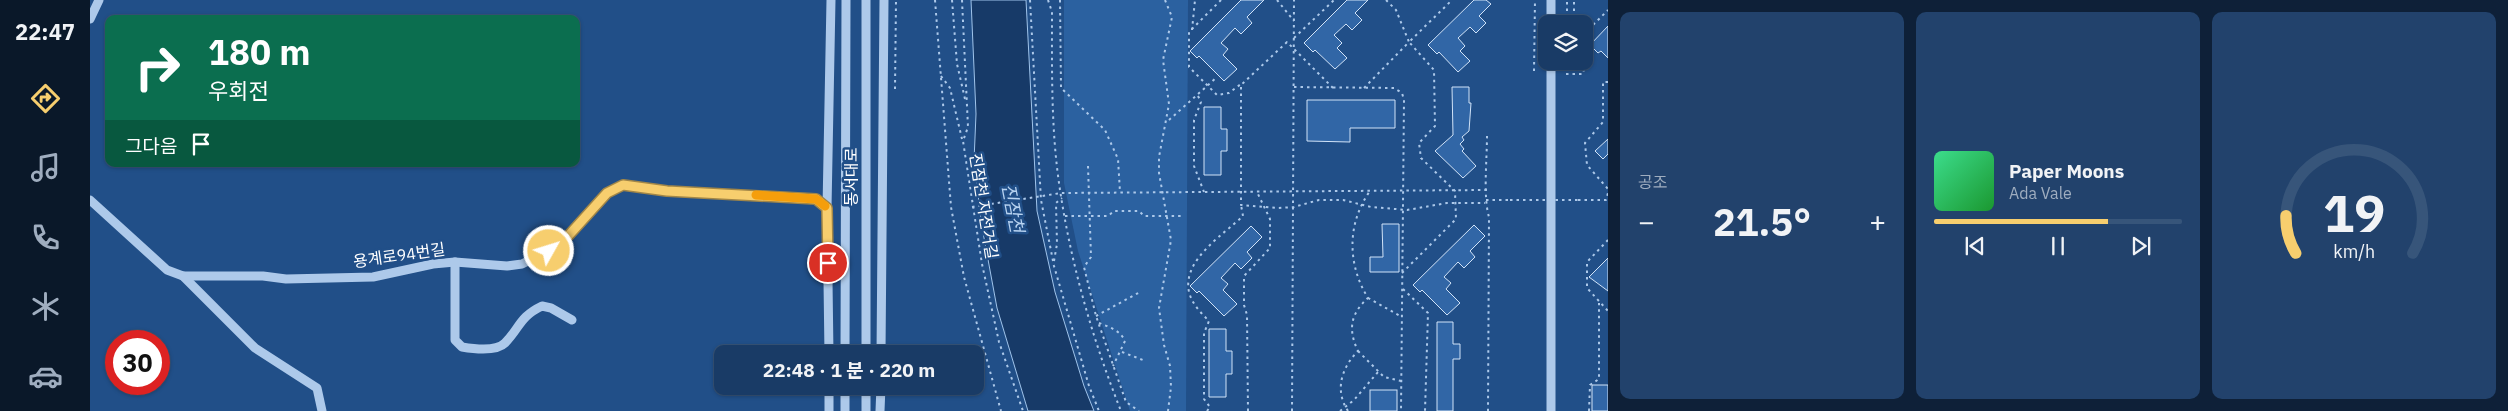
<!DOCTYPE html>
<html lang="ko">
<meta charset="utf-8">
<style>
body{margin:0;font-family:"IBM Plex Sans","Noto Sans KR",sans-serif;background:#22426c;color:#f1f3f6;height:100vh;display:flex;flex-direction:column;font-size:19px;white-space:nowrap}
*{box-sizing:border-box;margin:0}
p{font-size:16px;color:#9fadbf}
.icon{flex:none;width:28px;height:28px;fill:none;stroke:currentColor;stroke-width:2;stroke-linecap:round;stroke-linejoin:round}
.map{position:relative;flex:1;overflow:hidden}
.drawer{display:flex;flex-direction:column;gap:12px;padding:12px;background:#0e2038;width:900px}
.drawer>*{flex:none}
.hud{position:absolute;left:15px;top:15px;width:475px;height:152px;border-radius:10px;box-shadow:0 1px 4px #0004,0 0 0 1px #37557a;background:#0b6e4f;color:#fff;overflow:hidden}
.buttons{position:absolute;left:1448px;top:15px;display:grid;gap:10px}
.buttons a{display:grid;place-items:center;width:55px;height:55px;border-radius:10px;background:#193b66;box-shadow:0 1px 4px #0004,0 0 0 1px #37557a;font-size:25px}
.speed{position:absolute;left:15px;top:330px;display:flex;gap:10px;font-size:25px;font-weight:700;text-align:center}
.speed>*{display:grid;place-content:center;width:65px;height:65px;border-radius:50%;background:#193b66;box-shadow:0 1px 4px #0004,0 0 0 1px #37557a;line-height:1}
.speed .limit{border:8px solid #d22;background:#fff;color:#111}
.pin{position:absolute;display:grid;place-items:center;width:42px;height:42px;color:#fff;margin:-21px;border:2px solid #fff;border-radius:50%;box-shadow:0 1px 5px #0007}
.me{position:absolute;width:55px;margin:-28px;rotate:51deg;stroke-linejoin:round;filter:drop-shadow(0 0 4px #0008)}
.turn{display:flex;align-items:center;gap:18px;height:105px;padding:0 20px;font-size:22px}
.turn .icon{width:65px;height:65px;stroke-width:2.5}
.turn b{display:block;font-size:35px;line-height:42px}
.then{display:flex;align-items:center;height:48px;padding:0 20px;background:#0003;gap:10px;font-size:19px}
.big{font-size:38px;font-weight:700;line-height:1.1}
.drawer .tile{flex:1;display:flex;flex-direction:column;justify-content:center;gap:8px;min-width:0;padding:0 18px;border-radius:10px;background:#22426c}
.drawer .dial{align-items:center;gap:0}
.dial svg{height:130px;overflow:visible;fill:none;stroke:#37557a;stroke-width:7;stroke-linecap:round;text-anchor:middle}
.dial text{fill:#f1f3f6;stroke:none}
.song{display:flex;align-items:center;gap:15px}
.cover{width:60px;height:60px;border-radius:8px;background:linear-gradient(135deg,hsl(150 70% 55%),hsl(130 70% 35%))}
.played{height:5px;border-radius:2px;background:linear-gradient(90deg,#f7ce6e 70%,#37557a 70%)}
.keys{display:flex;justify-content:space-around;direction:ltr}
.heat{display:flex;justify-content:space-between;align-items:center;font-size:28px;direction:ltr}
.drawer .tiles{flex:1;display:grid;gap:12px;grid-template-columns:repeat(3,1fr)}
.trip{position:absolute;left:624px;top:345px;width:270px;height:50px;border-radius:10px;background:#193b66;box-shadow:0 1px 4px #0004,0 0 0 1px #37557a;font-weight:700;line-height:50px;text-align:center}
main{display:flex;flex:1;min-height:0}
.menu{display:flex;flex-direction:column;width:90px;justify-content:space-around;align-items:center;background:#0a1829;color:#9fadbf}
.menu .icon{width:35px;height:35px}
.menu .selected{color:#f7ce6e}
.menu b{font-size:22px;color:#f1f3f6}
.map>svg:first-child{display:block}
.green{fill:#2b61a0}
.water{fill:#173a68;stroke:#a0c4eb}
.building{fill:#3166a6;stroke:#d1e3f8}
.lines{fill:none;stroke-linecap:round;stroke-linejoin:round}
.path{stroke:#adc9ea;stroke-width:2;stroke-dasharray:2.5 4;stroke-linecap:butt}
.minor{stroke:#adc9ea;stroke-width:9}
.path-bridge{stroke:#adc9ea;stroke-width:2;stroke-dasharray:2.5 4;stroke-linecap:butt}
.route-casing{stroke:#a18648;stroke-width:12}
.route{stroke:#f7ce6e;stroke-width:9}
.slow{stroke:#f59e0b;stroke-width:9}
.labels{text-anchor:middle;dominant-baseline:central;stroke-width:5;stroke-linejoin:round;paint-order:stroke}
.street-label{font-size:16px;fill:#fff;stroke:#214f88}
.water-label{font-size:18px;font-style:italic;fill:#b8d3f1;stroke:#214f88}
</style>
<main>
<nav class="menu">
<b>22:47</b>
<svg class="icon selected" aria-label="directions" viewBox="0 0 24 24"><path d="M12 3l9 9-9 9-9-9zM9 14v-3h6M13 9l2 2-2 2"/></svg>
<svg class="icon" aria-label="music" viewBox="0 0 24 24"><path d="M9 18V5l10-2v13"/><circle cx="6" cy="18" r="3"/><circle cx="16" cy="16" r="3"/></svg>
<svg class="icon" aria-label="phone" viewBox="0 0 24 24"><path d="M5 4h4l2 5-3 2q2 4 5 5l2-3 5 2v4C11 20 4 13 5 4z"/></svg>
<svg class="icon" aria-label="climate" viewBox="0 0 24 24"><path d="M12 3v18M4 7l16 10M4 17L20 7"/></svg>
<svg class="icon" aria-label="car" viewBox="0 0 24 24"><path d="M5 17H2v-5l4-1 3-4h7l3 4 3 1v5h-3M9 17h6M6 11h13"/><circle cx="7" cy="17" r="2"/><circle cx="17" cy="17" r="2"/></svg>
</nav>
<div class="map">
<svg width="1518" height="411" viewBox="0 0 1518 411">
<rect width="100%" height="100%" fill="#214f88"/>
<polygon class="green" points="974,0 1098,0 1096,411 1040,411 988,251 974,183"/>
<polygon class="water" points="881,0 936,0 947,211 965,292 994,386 1004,411 938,411 907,308 892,227 884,161 886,114"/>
<g class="building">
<polygon points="1151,0 1174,0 1157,17 1162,23 1151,34 1145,28 1131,43 1138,49 1133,55 1147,69 1134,81 1109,56 1107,58 1100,51"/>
<polygon points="1257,0 1278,0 1265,13 1272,20 1262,30 1256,24 1244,35 1252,43 1247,48 1257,58 1245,69 1225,50 1223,52 1214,43"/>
<polygon points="1384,0 1396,0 1401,4 1389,16 1396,23 1386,33 1380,27 1368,38 1375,46 1370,51 1380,61 1368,72 1349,52 1347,54 1338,45"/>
<polygon points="1518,26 1518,58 1511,51 1508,53 1500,45"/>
<polygon points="1362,87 1379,87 1379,103 1381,103 1379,131 1372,137 1374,140 1370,144 1374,149 1372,151 1386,166 1373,178 1345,151 1363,135"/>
<polygon points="1217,100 1305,100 1305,128 1260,128 1260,142 1217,141"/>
<polygon points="1114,107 1131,107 1131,129 1137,129 1137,151 1131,151 1131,175 1114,175"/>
<polygon points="1518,139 1518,154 1513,159 1505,151"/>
<polygon points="1292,224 1309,224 1309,272 1280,272 1280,257 1293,257"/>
<polygon points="1384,225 1395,236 1380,251 1385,257 1374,268 1368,262 1354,277 1361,283 1356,289 1370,303 1357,315 1332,290 1330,292 1323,285"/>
<polygon points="1161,226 1172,237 1157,252 1162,258 1151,269 1145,263 1131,278 1138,284 1133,290 1147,304 1134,316 1109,291 1107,293 1100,286"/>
<polygon points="1518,258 1518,291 1499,277"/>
<polygon points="1347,322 1363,322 1363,344 1370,344 1370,359 1363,359 1363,411 1347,411"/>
<polygon points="1119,329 1136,329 1136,351 1142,351 1142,374 1136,374 1136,397 1119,397"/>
<rect x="1502" y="385" width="16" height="26"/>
<rect x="1280" y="390" width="27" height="21"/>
</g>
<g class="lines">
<g class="path">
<polyline points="845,0 861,207 874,277 911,411"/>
<polyline points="862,0 867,64 875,99"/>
<polyline points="872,0 878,127 873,141 892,264 909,342 933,411"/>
<polyline points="940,0 951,200 964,266 999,386 1009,411"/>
<path d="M958,0L962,12C962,69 961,127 969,183C980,261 1002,338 1031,411"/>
<polyline points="970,0 971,88 1015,130 1028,159 1030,192"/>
<polyline points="1075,0 1082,17 1073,60 1079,104 1069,157 1069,173 1081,240 1069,308 1074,345 1080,366 1081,387 1078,411"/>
<polyline points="1131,0 1099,32 1099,67 1127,95 1139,93 1151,84"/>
<polyline points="1187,0 1204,21"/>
<polyline points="1477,24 1477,0"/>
<polyline points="1484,24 1484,0"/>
<polyline points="1102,30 1105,0"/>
<polyline points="1494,34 1518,10"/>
<polyline points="1204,38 1244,0"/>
<polyline points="1476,61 1476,74 1493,74 1494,68 1501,66 1501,60 1494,49"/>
<polyline points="1444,71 1445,0"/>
<polyline points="851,76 860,88 872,139"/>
<polyline points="1518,82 1513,82 1513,122 1495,143 1497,165 1518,189"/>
<polyline points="1204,87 1304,88 1312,93 1314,100 1311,411"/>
<polyline points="1243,88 1197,42 1151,85 1151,205 1188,208 1204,207 1229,200 1253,200 1281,207 1317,210 1357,203 1395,203"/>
<polyline points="1274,88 1319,42 1306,10 1296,0"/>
<polyline points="805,89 806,0"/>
<polyline points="1108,96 1111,102 1104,120 1104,166 1114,192"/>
<polyline points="1079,120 1127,77"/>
<path d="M1397,136C1397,159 1393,197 1399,217L1398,411"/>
<polyline points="998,166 1001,257 994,267 1006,316 1036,402 1049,411"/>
<polyline points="1396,200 1420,200"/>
<polyline points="1488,200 1516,200 1518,193"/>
<polyline points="882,207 971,193 1397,190"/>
<polyline points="975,216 1018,216 1024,211 1049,211 1054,216 1093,216"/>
<polyline points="1518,240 1497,262 1497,288 1518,311"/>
<polyline points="964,261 967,244 966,203 972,198"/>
<polyline points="1312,273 1366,219 1365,191 1331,158 1329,143 1345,126 1344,70 1319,42 1362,0"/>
<polyline points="1313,289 1338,313 1335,411"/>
<polyline points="1278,298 1312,317"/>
<polyline points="1006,316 1050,292"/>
<path d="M1009,323C1019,327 1030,330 1035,341L1023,366"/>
<polyline points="1268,351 1294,377 1311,381"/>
<polyline points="1032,352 1053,360"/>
<path d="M1117,411L1120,407L1114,399V333L1119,321C1111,313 1102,304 1099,292C1092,260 1133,235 1153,216L1151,205"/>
<polyline points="1158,411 1157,315 1154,305 1154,276 1180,248 1180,219 1167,192"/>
<polyline points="1202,411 1204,0"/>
<polyline points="1250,411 1264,400 1288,372"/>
<path d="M1258,411C1244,390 1252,367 1268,351C1258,330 1260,314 1278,298C1257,264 1257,223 1280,191"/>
<polyline points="1499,411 1500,385 1509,379 1509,303"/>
</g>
<g class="minor">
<polyline points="776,0 776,354"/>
<polyline points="1461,0 1461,24"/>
<polyline points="0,19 9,0"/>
<polyline points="1461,61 1461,411"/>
<polyline points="0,200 77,270 93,276 173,276 196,279 283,277 343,264 365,262 417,266 432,264 470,245 517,193 533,185 577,191 726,199 737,208"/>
<path d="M365,262V340L372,347C384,349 406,352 415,343C430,328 429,317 452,306L461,308L482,320"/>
<polyline points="93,276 165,348 227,388 232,411"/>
<polyline points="739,354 737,208 741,0"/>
<polyline points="755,354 756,0"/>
<polyline points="791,354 794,0"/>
<polyline points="739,386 739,411"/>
<polyline points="776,386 776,411"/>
<polyline points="755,411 755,386"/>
<polyline points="790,411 791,386"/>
</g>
<polyline class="path-bridge" points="1420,200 1488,200"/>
</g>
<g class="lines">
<g class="route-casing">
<polyline id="route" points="459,251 470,245 517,193 533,185 577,191 726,199 737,208 738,263"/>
</g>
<use href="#route" class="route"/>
<polyline class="slow" points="666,195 726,199 735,206"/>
</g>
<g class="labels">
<g class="street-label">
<text transform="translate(761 177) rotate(-90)">동서대로</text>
<text transform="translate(894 206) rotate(81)">진잠천 자전거길</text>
<text transform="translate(309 255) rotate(-8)">용계로94번길</text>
</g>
<g class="water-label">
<text transform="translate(923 208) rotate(79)">진잠천</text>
</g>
</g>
</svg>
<div class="buttons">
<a><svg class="icon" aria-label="layers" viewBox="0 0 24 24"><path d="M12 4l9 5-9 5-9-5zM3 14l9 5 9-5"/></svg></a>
</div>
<div class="speed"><div class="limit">30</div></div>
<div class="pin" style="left:738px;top:263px;background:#d93025"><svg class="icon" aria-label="arrive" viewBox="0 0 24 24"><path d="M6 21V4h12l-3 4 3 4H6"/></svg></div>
<svg class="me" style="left:459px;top:251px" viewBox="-20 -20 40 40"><circle r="17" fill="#f7ce6e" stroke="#fff" stroke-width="3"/><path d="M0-11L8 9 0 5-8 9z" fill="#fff"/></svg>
<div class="trip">22:48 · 1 분 · 220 m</div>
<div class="hud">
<div class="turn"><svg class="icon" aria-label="right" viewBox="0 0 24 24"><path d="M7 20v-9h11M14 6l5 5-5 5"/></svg><div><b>180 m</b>우회전</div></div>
<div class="then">그다음<svg class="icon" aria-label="arrive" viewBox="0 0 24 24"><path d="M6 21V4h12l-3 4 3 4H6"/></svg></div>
</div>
</div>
<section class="drawer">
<div class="tiles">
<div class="tile"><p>공조</p>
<div class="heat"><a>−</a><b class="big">21.5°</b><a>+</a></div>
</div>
<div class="tile">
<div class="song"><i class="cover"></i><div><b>Paper Moons</b><p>Ada Vale</p></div></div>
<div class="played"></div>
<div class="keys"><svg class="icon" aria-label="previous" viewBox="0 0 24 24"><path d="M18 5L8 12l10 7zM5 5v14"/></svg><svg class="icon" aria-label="pause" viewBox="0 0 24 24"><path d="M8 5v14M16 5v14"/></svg><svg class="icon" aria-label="next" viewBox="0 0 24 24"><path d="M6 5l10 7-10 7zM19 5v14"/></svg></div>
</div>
<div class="tile dial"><svg viewBox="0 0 100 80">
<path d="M14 69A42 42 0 1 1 86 69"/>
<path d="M14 69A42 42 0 0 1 8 46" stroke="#f7ce6e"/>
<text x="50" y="56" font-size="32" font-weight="700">19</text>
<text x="50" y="72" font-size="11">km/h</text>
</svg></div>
</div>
</section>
</main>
